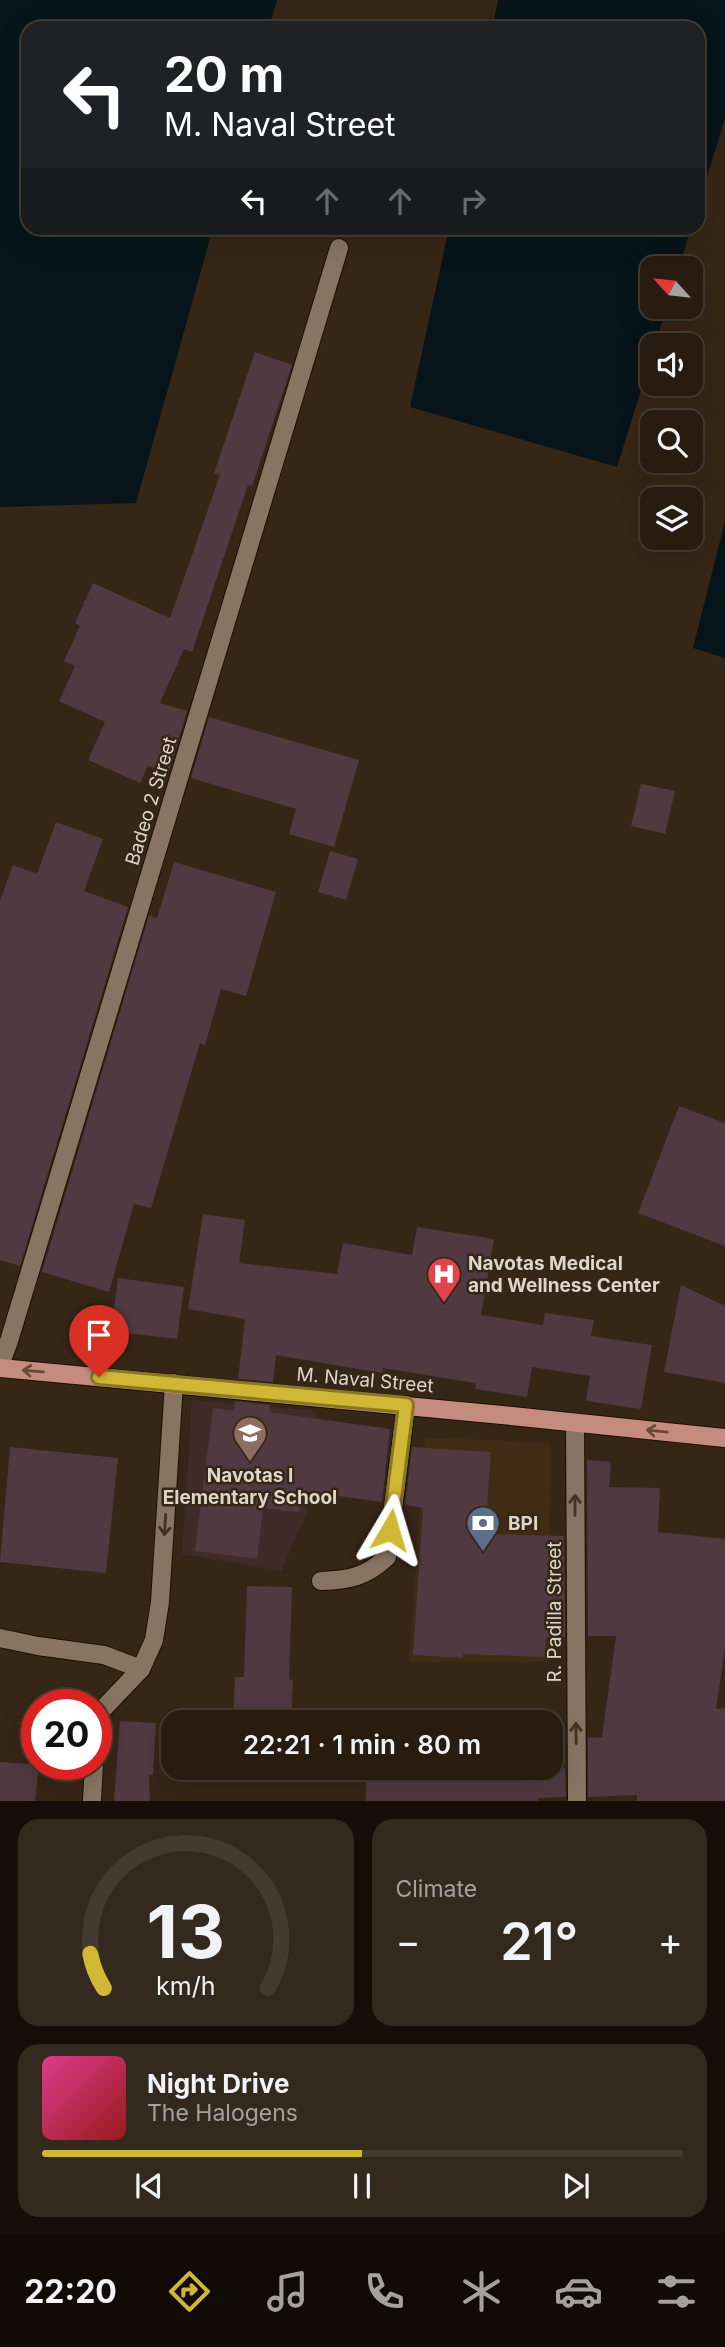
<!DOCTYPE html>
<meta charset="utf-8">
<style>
body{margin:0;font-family:Inter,sans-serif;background:#34291e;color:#f1f3f6;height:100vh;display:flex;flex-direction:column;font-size:26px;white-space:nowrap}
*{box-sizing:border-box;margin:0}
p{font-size:23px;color:#a5a19f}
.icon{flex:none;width:38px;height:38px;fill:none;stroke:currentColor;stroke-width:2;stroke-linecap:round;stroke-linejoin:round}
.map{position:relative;height:1801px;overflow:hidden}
.details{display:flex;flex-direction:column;gap:18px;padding:18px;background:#160f09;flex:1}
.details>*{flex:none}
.top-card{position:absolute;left:21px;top:21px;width:684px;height:214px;border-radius:21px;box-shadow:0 7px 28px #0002,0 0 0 2px #443a30;background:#202124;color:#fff;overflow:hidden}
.needle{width:46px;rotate:297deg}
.fabs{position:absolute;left:640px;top:256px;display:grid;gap:14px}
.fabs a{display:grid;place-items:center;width:63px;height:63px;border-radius:14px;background:#281c10;box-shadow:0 7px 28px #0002,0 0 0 2px #443a30;font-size:35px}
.speed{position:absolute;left:21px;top:1689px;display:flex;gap:14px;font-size:35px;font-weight:700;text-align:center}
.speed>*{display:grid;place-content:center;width:91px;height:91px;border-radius:50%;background:#281c10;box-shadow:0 7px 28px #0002,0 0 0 2px #443a30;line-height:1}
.speed .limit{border:10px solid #d22;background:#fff;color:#111}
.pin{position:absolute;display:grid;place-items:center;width:60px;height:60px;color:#fff;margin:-72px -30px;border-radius:50% 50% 50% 0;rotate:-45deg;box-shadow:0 0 7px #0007}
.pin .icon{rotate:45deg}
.me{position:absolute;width:77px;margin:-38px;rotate:7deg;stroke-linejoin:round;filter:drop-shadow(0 0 5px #0008)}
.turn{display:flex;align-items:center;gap:24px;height:147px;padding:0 28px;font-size:32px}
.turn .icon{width:91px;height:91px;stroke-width:2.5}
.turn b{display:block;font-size:49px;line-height:60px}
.lanes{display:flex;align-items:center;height:66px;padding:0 28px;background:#0003;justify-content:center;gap:35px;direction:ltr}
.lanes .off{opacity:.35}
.big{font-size:52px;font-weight:600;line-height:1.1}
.details .card{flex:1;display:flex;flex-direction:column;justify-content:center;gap:10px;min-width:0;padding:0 24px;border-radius:21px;background:#34291e}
.details .dial{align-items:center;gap:0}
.dial svg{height:182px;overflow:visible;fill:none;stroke:#443a30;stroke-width:7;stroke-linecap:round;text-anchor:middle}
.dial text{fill:#f1f3f6;stroke:none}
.song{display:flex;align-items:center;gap:21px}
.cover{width:84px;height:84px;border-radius:10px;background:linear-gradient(135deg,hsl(330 70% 55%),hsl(0 70% 35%))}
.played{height:7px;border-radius:4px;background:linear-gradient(90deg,#d1b736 50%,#443a30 50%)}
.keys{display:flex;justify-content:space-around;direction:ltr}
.heat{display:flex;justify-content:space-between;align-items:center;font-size:38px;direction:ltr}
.details .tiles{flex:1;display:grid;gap:18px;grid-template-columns:1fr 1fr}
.card:last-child{grid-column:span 2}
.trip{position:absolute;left:161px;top:1710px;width:402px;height:70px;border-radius:21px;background:#281c10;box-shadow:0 7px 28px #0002,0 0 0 2px #443a30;font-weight:600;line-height:70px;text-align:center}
.tab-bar{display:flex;height:112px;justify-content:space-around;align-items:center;background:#100b06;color:#a5a19f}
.tab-bar .icon{width:49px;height:49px}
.tab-bar .on{color:#d1b736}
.tab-bar b{font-size:32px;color:#f1f3f6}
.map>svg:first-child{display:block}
.built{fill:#402b15}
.education{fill:#3f2c28}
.water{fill:#07151b}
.building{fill:#503941}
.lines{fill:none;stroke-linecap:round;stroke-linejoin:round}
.minor-casing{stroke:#1d0f02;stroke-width:20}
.major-casing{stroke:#1d0f02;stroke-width:20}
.minor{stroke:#877462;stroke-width:18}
.major{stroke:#c58b7e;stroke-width:18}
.oneway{stroke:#68493a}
.oneway2{stroke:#423221}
.route-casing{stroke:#887723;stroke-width:18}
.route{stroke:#d1b736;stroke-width:12}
.labels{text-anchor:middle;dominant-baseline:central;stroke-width:5;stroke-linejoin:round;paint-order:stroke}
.street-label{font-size:19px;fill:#dfd5cb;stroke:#362616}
.poi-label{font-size:19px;font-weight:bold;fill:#dfd5cb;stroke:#362616;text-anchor:start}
</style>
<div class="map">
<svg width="725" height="1801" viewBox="0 0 725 1801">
<rect width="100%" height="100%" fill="#362616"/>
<polygon class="built" points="425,1437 551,1443 549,1662 409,1662"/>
<polygon class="education" points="192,1400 317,1411 306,1515 281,1571 182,1554"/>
<g class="water">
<polygon points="0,0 277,0 269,28 28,28 28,228 213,228 136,503 0,507"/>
<polygon points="498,0 725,0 725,119 698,205 698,28 492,28"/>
<polygon points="449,228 691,228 679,268 653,268 653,306 667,306 655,345 653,345 653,352 617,467 410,407"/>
<polygon points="725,521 725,658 693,648"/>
</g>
<g class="building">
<polygon points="255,352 292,365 252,486 248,485 192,652 184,649 160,703 187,711 169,772 148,766 140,783 88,760 105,722 59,701 75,666 64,661 80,626 75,623 93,583 170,618 220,475 214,473"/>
<polygon points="209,717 359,760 334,847 289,834 296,809 191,778"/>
<polygon points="641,784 675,791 665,834 631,826"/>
<polygon points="56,822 103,839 84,891 128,907 20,1266 0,1260 0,901 13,865 37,874"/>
<polygon points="330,851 358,859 346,900 318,892"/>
<polygon points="174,862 276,892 246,996 221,989 205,1045 200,1043 151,1208 134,1204 109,1292 42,1272 149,915 157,918"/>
<polygon points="679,1106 725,1123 725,1246 638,1213"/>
<polygon points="203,1214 245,1220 239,1263 337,1274 343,1243 412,1255 417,1227 494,1239 481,1315 543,1325 545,1313 594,1320 591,1336 652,1345 641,1409 586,1401 590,1376 532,1367 527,1397 475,1389 476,1383 383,1368 382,1373 276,1355 273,1382 238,1379 245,1319 188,1309"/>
<polygon points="118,1278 184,1287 177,1339 111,1331"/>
<polygon points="681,1285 725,1306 725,1383 664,1372"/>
<polygon points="235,1401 270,1405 269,1412 390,1429 382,1502 302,1491 299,1512 263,1508 257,1559 195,1551 213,1408 234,1411"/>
<polygon points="10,1447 118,1458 106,1573 0,1562"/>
<polygon points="412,1447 491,1452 485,1534 564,1536 565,1637 546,1637 545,1657 463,1654 463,1658 413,1655 423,1508 405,1505"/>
<polygon points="587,1460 611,1462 609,1487 660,1488 658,1532 725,1539 725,1647 716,1709 725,1708 725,1801 637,1801 637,1795 588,1797 588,1738 602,1737 616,1636 588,1636"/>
<polygon points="247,1586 292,1587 289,1679 293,1680 291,1722 233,1722 235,1677 244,1677"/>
<polygon points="120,1721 156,1723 153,1775 149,1775 150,1801 114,1801"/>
<polygon points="0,1762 39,1765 35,1801 0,1801"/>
<polygon points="231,1768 288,1768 288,1775 230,1772"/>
<polygon points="366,1768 565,1768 566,1797 538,1798 538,1801 366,1801"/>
</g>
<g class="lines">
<g class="minor-casing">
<g id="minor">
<polyline points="0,1365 9,1341 339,248"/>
<polyline points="575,1423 577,1801"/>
<path d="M321,1581C349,1580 366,1577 387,1557L406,1405"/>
<polyline points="0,1638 38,1646 104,1655 141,1669"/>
<polyline points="96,1733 99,1713 141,1669 154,1640 160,1602 174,1383"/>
<polyline points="92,1801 94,1764"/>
</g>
</g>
<g class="major-casing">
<polyline id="major" points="0,1368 502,1415 725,1438"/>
</g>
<use href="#minor" class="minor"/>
<use href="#major" class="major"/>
</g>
<defs><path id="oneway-shaft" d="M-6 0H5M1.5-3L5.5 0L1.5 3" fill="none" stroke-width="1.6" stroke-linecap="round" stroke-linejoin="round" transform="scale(1.75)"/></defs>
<g class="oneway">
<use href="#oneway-shaft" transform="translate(33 1371) rotate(-175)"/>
<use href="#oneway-shaft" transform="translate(657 1431) rotate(-174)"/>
</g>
<g class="oneway2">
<use href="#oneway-shaft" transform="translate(575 1505) rotate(-90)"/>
<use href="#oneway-shaft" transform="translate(165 1525) rotate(94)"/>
<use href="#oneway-shaft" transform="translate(576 1733) rotate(-91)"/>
</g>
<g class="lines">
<g class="route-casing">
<polyline id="route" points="99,1377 406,1405 390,1530"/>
</g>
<use href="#route" class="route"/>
</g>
<defs>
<g id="hospital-pin" transform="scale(1.75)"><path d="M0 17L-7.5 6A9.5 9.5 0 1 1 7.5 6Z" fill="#e0444e" stroke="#362616"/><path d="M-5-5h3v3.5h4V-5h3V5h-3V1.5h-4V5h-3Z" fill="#fff"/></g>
<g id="school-pin" transform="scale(1.75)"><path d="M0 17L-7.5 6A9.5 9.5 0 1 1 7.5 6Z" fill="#8d6e63" stroke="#362616"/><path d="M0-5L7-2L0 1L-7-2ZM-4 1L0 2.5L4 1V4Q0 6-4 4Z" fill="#fff"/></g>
<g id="bank-pin" transform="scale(1.75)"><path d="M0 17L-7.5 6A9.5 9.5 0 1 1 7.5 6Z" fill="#5c6f8a" stroke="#362616"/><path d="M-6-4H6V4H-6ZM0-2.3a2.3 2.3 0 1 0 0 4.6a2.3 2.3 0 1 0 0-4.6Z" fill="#fff"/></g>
</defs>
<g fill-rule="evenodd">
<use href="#hospital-pin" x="444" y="1274"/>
<use href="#school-pin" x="250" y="1433"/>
<use href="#bank-pin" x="483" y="1523"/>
</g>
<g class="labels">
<g class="street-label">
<text transform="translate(151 801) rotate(-73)">Badeo 2 Street</text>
<text transform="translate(365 1380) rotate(5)">M. Naval Street</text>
<text transform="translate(554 1612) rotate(-90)">R. Padilla Street</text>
</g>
<g class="poi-label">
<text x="468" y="1263">Navotas Medical<tspan x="468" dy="22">and Wellness Center</tspan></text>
<text x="250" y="1475" text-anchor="middle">Navotas I<tspan x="250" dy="22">Elementary School</tspan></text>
<text x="508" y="1523">BPI</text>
</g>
</g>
</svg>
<div class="fabs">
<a><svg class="needle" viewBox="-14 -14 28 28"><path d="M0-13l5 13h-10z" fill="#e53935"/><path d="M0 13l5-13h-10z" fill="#a5a19f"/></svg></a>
<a><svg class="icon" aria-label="sound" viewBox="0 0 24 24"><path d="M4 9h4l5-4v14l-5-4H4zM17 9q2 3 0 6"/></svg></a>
<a><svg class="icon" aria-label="search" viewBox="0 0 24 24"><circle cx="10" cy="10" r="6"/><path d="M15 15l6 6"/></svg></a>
<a><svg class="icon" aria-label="layers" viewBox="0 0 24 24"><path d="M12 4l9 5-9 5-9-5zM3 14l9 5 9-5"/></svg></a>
</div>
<div class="speed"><div class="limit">20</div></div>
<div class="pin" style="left:99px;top:1377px;background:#d93025"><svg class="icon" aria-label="arrive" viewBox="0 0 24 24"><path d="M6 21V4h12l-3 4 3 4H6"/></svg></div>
<svg class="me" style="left:390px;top:1530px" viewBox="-20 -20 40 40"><path d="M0-17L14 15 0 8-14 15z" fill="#d1b736" stroke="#fff" stroke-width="4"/></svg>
<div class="trip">22:21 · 1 min · 80 m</div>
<div class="top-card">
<div class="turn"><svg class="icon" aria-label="left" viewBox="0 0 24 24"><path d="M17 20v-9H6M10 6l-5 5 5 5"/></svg><div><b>20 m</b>M. Naval Street</div></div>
<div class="lanes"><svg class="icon" aria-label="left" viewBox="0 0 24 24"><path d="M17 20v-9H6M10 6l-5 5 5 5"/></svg><svg class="icon off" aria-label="ahead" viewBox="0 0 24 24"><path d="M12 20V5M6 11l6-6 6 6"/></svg><svg class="icon off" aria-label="ahead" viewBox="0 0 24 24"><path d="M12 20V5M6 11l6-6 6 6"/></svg><svg class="icon off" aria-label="right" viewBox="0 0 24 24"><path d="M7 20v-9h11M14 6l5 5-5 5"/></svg></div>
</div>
</div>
<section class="details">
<div class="tiles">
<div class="card dial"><svg viewBox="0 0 100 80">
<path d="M14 69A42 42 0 1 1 86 69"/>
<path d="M14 69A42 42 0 0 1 8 54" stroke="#d1b736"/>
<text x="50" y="56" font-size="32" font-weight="700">13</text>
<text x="50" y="72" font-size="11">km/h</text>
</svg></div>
<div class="card"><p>Climate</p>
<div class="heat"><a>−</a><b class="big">21°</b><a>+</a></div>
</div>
<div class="card">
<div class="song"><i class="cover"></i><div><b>Night Drive</b><p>The Halogens</p></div></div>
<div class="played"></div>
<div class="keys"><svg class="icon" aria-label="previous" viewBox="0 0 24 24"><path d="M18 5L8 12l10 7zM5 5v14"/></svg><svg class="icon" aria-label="pause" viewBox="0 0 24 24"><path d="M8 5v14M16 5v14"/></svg><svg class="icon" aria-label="next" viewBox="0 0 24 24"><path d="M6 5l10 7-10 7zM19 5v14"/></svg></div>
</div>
</div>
</section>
<nav class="tab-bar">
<b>22:20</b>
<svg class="icon on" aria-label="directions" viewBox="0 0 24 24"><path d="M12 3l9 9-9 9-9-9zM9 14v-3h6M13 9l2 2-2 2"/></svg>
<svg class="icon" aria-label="music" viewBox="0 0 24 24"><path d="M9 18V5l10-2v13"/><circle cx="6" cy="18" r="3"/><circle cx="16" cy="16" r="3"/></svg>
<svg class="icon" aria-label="phone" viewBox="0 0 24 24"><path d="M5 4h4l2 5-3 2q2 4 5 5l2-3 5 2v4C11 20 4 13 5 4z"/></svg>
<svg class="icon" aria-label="climate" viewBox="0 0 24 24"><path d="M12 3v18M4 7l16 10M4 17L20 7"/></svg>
<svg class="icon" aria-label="car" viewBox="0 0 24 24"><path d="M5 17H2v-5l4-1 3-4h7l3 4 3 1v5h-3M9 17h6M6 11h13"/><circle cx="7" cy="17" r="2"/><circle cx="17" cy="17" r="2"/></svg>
<svg class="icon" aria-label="filters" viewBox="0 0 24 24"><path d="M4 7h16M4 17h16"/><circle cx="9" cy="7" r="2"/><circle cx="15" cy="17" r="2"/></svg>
</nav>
